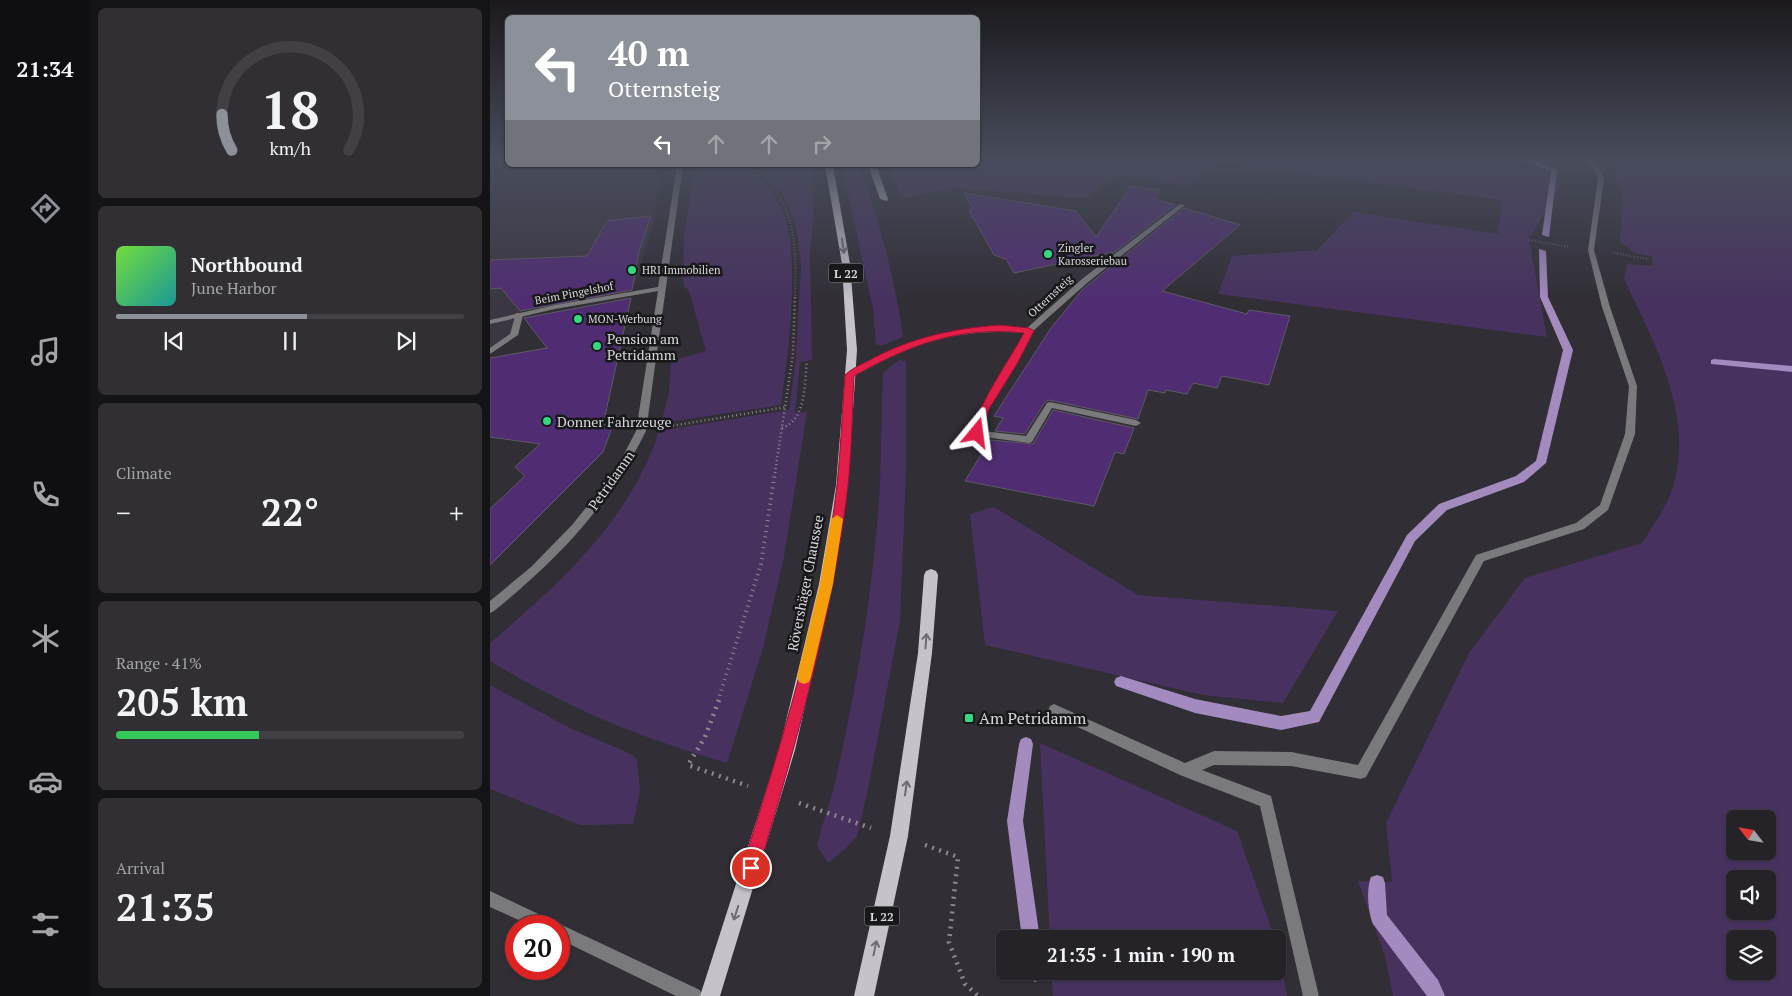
<!DOCTYPE html>
<meta charset="utf-8">
<style>
body{margin:0;font-family:"PT Serif",serif;background:#312f34;color:#f1f3f6;height:100vh;display:flex;flex-direction:column;font-size:19px;white-space:nowrap}
*{box-sizing:border-box;margin:0}
p{font-size:16px;color:#a3a4a8}
.icon{flex:none;width:28px;height:28px;fill:none;stroke:currentColor;stroke-width:2;stroke-linecap:round;stroke-linejoin:round}
.map{position:relative;flex:1;overflow:hidden}
.panel{display:flex;flex-direction:column;gap:8px;padding:8px;background:#141316;width:400px}
.panel>*{flex:none}
.guide{position:absolute;left:15px;top:15px;width:475px;height:152px;border-radius:8px;box-shadow:0 1px 4px #0004,0 0 0 1px #423f45;background:#8c9099;color:#fff;overflow:hidden}
.needle{width:32px;rotate:301deg}
.fabs{position:absolute;left:1236px;top:810px;display:grid;gap:10px}
.fabs a{display:grid;place-items:center;width:50px;height:50px;border-radius:8px;background:#252228;box-shadow:0 1px 4px #0004,0 0 0 1px #423f45;font-size:25px}
.speed{position:absolute;left:15px;top:915px;display:flex;gap:10px;font-size:25px;font-weight:700;text-align:center}
.speed>*{display:grid;place-content:center;width:65px;height:65px;border-radius:50%;background:#252228;box-shadow:0 1px 4px #0004,0 0 0 1px #423f45;line-height:1}
.speed .limit{border:8px solid #d22;background:#fff;color:#111}
.pin{position:absolute;display:grid;place-items:center;width:42px;height:42px;color:#fff;margin:-21px;border:2px solid #fff;border-radius:50%;box-shadow:0 1px 5px #0007}
.me{position:absolute;width:55px;margin:-28px;rotate:16deg;stroke-linejoin:round;filter:drop-shadow(0 0 4px #0008)}
.turn{display:flex;align-items:center;gap:18px;height:105px;padding:0 20px;font-size:22px}
.turn .icon{width:65px;height:65px;stroke-width:2.5}
.turn b{display:block;font-size:35px;line-height:42px}
.lanes{display:flex;align-items:center;height:48px;padding:0 20px;background:#0003;justify-content:center;gap:25px;direction:ltr}
.lanes .off{opacity:.35}
.big{font-size:38px;font-weight:800;line-height:1.1}
.panel .widget{flex:1;display:flex;flex-direction:column;justify-content:center;gap:8px;min-width:0;padding:0 18px;border-radius:8px;background:#312f34}
.panel .dial{align-items:center;gap:0}
.dial svg{height:130px;overflow:visible;fill:none;stroke:#423f45;stroke-width:7;stroke-linecap:round;text-anchor:middle}
.dial text{fill:#f1f3f6;stroke:none}
.song{display:flex;align-items:center;gap:15px}
.cover{width:60px;height:60px;border-radius:8px;background:linear-gradient(135deg,hsl(100 70% 55%),hsl(180 70% 35%))}
.played{height:5px;border-radius:2px;background:linear-gradient(90deg,#8c9099 55%,#423f45 55%)}
.keys{display:flex;justify-content:space-around;direction:ltr}
.heat{display:flex;justify-content:space-between;align-items:center;font-size:28px;direction:ltr}
.charge{height:8px;border-radius:4px;background:linear-gradient(90deg,#34c759 41%,#423f45 0)}
.trip{position:absolute;left:506px;top:930px;width:290px;height:50px;border-radius:8px;background:#252228;box-shadow:0 1px 4px #0004,0 0 0 1px #423f45;font-weight:800;line-height:50px;text-align:center}
main{display:flex;flex:1;min-height:0}
.tab-bar{display:flex;flex-direction:column;width:90px;justify-content:space-around;align-items:center;background:#0f0e10;color:#a3a4a8}
.tab-bar .icon{width:35px;height:35px}
.tab-bar .selected{color:#8c9099}
.tab-bar b{font-size:22px;color:#f1f3f6}
.map>svg:first-child{display:block}
.built{fill:#3b3642}
.green{fill:#47325f;fill-rule:evenodd}
.lines{fill:none;stroke-linecap:round;stroke-linejoin:round}
.stream{fill:#a38abf;fill-rule:evenodd}
.building{fill:#502d73;stroke:#5d5a62}
.path-far3{stroke:#8a888d;stroke-width:2;stroke-dasharray:0.5 2.5;stroke-linecap:butt}
.path-far2{stroke:#8a888d;stroke-width:2.5;stroke-dasharray:1 3;stroke-linecap:butt}
.path-far1{stroke:#8a888d;stroke-width:4;stroke-dasharray:1 4.5;stroke-linecap:butt}
.path{stroke:#8a888d;stroke-width:4.5;stroke-dasharray:2 5.5;stroke-linecap:butt}
.service{fill:#7a797c;fill-rule:evenodd}
.minor{fill:#7a797c;fill-rule:evenodd}
.tertiary{fill:#7a797c;fill-rule:evenodd}
.primary{fill:#c5c2c9;fill-rule:evenodd}
.oneway{stroke:#6e6c72}
.route{fill:#e11d48;stroke:#92132f}
.slow{fill:#f59e0b}
.poi-dot{fill:#34d881;stroke:#18171a;stroke-width:2}
.labels{text-anchor:middle;dominant-baseline:central;stroke-width:5;stroke-linejoin:round;paint-order:stroke}
.far-poi-label{font-size:11px;fill:#dad8dc;stroke:#18171a;text-anchor:start}
.far-street-label{font-size:11px;fill:#dad8dc;stroke:#18171a}
.shield{fill:#18171a;stroke:#a09ea2;stroke-width:1}
.shield-label{font-size:12px;font-weight:bold;fill:#dad8dc}
.poi-label{font-size:14px;fill:#dad8dc;stroke:#18171a;text-anchor:start}
.street-label{font-size:14px;fill:#dad8dc;stroke:#18171a}
.near-poi-label{font-size:16px;fill:#dad8dc;stroke:#18171a;text-anchor:start}
</style>
<main>
<nav class="tab-bar">
<b>21:34</b>
<svg class="icon selected" aria-label="directions" viewBox="0 0 24 24"><path d="M12 3l9 9-9 9-9-9zM9 14v-3h6M13 9l2 2-2 2"/></svg>
<svg class="icon" aria-label="music" viewBox="0 0 24 24"><path d="M9 18V5l10-2v13"/><circle cx="6" cy="18" r="3"/><circle cx="16" cy="16" r="3"/></svg>
<svg class="icon" aria-label="phone" viewBox="0 0 24 24"><path d="M5 4h4l2 5-3 2q2 4 5 5l2-3 5 2v4C11 20 4 13 5 4z"/></svg>
<svg class="icon" aria-label="climate" viewBox="0 0 24 24"><path d="M12 3v18M4 7l16 10M4 17L20 7"/></svg>
<svg class="icon" aria-label="car" viewBox="0 0 24 24"><path d="M5 17H2v-5l4-1 3-4h7l3 4 3 1v5h-3M9 17h6M6 11h13"/><circle cx="7" cy="17" r="2"/><circle cx="17" cy="17" r="2"/></svg>
<svg class="icon" aria-label="filters" viewBox="0 0 24 24"><path d="M4 7h16M4 17h16"/><circle cx="9" cy="7" r="2"/><circle cx="15" cy="17" r="2"/></svg>
</nav>
<section class="panel">
<div class="widget dial"><svg viewBox="0 0 100 80">
<path d="M14 69A42 42 0 1 1 86 69"/>
<path d="M14 69A42 42 0 0 1 8 47" stroke="#8c9099"/>
<text x="50" y="56" font-size="32" font-weight="700">18</text>
<text x="50" y="72" font-size="11">km/h</text>
</svg></div>
<div class="widget">
<div class="song"><i class="cover"></i><div><b>Northbound</b><p>June Harbor</p></div></div>
<div class="played"></div>
<div class="keys"><svg class="icon" aria-label="previous" viewBox="0 0 24 24"><path d="M18 5L8 12l10 7zM5 5v14"/></svg><svg class="icon" aria-label="pause" viewBox="0 0 24 24"><path d="M8 5v14M16 5v14"/></svg><svg class="icon" aria-label="next" viewBox="0 0 24 24"><path d="M6 5l10 7-10 7zM19 5v14"/></svg></div>
</div>
<div class="widget"><p>Climate</p>
<div class="heat"><a>−</a><b class="big">22°</b><a>+</a></div>
</div>
<div class="widget"><p>Range · 41%</p><b class="big">205 km</b><div class="charge"></div></div>
<div class="widget"><p>Arrival</p><b class="big">21:35</b></div>
</section>
<div class="map">
<svg width="1302" height="996" viewBox="0 0 1302 996">
<rect width="100%" height="100%" fill="#312e35"/>
<polygon class="built" points="0,160 17,160 18,165 172,165 165,213 167,213 144,286 31,310 24,335 0,352"/>
<g class="green">
<polygon points="488,160 1052,160 1067,164 1070,186 1039,239 1057,337 728,294 742,256 827,250 863,212 1008,234 1012,200 726,162 700,186 628,175 595,198 462,188 412,198 397,165 488,165"/>
<path d="M1115,160H1302V996H903L895,956L868,881L902,882L896,823L979,653L1035,578L1152,543C1162,527 1176,508 1182,490C1206,416 1164,343 1134,279L1137,264L1162,266L1163,257L1144,253L1130,241L1133,190ZM1245,819H1278V851H1245ZM1245,879H1278V911H1245ZM1245,939H1278V971H1245Z"/>
<path d="M205,165H261C272,180 286,194 293,212C311,254 298,358 291,405L171,423L179,393L181,361L216,351L199,291L194,286L193,280L194,235Z"/>
<path d="M269,165H322L324,212L320,254L322,360L310,362L305,413L317,412L294,557L273,648L237,763C153,739 74,707 0,661V643C70,583 140,521 169,431L299,410L306,358L311,264L306,224L292,194Z"/>
<path d="M352,165H369C389,221 405,277 413,337L391,346L386,344L383,309Z"/>
<path d="M409,360L416,361V471L410,621L378,789L367,836L355,849L338,863L327,845C332,824 340,804 345,783C364,698 380,611 387,525C392,474 391,424 393,373Z"/>
<polygon points="504,507 648,595 848,611 793,703 713,695 495,645 480,514"/>
<polygon points="0,685 80,728 141,754 147,760 150,791 143,824 90,825 0,789"/>
<polygon points="550,743 747,831 785,939 560,939"/>
<polygon points="788,945 797,996 563,996 561,971 788,971"/>
</g>
<g class="lines">
<g class="stream">
<polygon points="1032,160 1042,160 1067,170 1059,237 1052,235 1061,171"/>
<polygon points="1049,249 1056,251 1058,297 1083,350 1056,463 1034,482 957,510 925,541 829,722 791,730 705,713 626,686 624,682 626,678 631,676 705,699 791,716 820,711 917,535 949,504 1026,476 1046,461 1073,350 1050,297"/>
<polygon points="1224,359 1302,366 1302,372 1221,364 1221,360"/>
<polygon points="536,737 541,739 543,744 533,821 550,939 532,939 517,821 529,744 531,739"/>
<path d="M887,875L893,877L895,883L897,915L948,980L955,996H937L883,924C878,912 876,889 881,877Z"/>
<polygon points="536,971 554,971 551,979 545,982 539,979"/>
</g>
</g>
<g class="building">
<polygon points="641,186 670,190 665,199 685,205 621,255 623,252 524,273 516,259 504,255 479,210 483,209 474,193 586,211 606,237"/>
<polygon points="694,208 750,225 672,291 757,314 759,310 800,316 779,385 732,376 727,388 703,383 697,394 676,390 675,393 658,390 648,419 559,400 555,402 535,434 505,431 513,418 504,416 561,328 592,290"/>
<polygon points="161,216 149,251 142,290 30,311 11,288 0,289 0,260 97,256 117,221"/>
<polygon points="141,298 113,425 123,425 113,452 0,565 0,509 35,476 25,467 50,444 0,437 0,358 57,348 34,318"/>
<polygon points="563,410 644,428 634,454 625,452 604,506 475,481 500,440 543,444"/>
</g>
<g class="lines">
<g class="path-far3">
<path d="M265,165C273,175 283,184 289,195C307,227 306,261 305,297"/>
<polyline points="1039,240 1080,247"/>
<polyline points="1124,253 1158,259"/>
</g>
<g class="path-far2">
<polyline points="175,427 296,407"/>
<path d="M292,428C317,419 314,384 317,361"/>
<polyline points="285,473 303,354 305,296"/>
</g>
<polyline class="path-far1" points="228,701 271,564 285,472"/>
<g class="path">
<polyline points="229,700 215,737 198,765 258,786"/>
<polyline points="309,803 381,828"/>
<polyline points="435,845 468,857 459,942 475,984 488,996"/>
</g>
<g class="service">
<polygon points="1093,160 1100,160 1108,166 1114,178 1104,250 1120,307 1147,386 1145,434 1118,510 1094,529 994,561 876,777 871,779 801,766 724,765 712,770 781,796 829,996 813,996 770,806 690,775 560,714 558,710 560,706 564,704 695,763 724,751 801,752 868,765 986,555 1086,523 1110,505 1135,434 1139,386 1112,307 1098,250 1108,178 1103,168"/>
<polygon points="26,313 29,313 33,315 28,335 0,354 0,348 20,334"/>
<polygon points="560,402 646,420 651,423 646,426 562,408 542,442 539,443 487,436 482,433 490,409 494,406 498,409 492,431 536,436 557,403"/>
</g>
<g class="minor">
<path d="M187,165H193L156,431C118,507 69,558 4,611L0,613V601L41,567L82,525L119,479L133,456L146,431L168,291L65,309L0,324V320L65,305L168,287Z"/>
<path d="M690,204L695,205L597,283L542,332L526,364L497,411H491L490,409L518,364L534,333C465,328 422,344 363,377L360,378L356,375C364,367 378,361 389,356C438,333 483,325 537,328L592,279Z"/>
</g>
<polygon class="tertiary" points="0,891 63,921 65,925 69,923 74,926 210,990 212,996 186,996 69,939 69,926 42,926 0,907"/>
<g class="primary">
<polygon points="335,165 343,165 360,264 367,350 358,485 343,584 305,750 230,996 210,996 289,750 329,584 346,485 357,350 352,264"/>
<polygon points="378,165 386,165 398,199 397,201 390,199"/>
<polygon points="441,569 446,571 448,575 442,653 418,836 384,996 364,996 400,836 428,653 434,575 436,571"/>
</g>
</g>
<defs><path id="oneway-shaft" d="M-6 0H5M1.5-3L5.5 0L1.5 3" fill="none" stroke-width="1.6" stroke-linecap="round" stroke-linejoin="round" transform="scale(1.25)"/></defs>
<g class="oneway">
<use href="#oneway-shaft" transform="translate(353 246) rotate(82)"/>
<use href="#oneway-shaft" transform="translate(436 641) rotate(-86)"/>
<use href="#oneway-shaft" transform="translate(416 788) rotate(-82)"/>
<use href="#oneway-shaft" transform="translate(246 913) rotate(108)"/>
<use href="#oneway-shaft" transform="translate(385 948) rotate(-78)"/>
</g>
<linearGradient id="sky" x2="0" y2="1"><stop stop-color="#1b191d"/><stop offset="0.53" stop-color="#484c5c"/><stop offset="1" stop-color="#484c5c" stop-opacity="0"/></linearGradient>
<rect width="1302" height="300" fill="url(#sky)"/>
<path class="route" d="M510,325L539,328L544,331L527,364L499,409L491,436H483L482,433C492,397 516,366 534,333C469,326 419,345 364,376C362,412 362,449 358,486C343,616 306,743 269,868L267,874L261,876L255,874L252,868C291,744 332,614 347,485C351,448 352,411 355,375C361,369 370,365 378,361C419,338 464,328 510,325Z"/>
<polygon class="slow" points="347,515 353,519 343,584 321,677 319,682 314,684 309,682 307,677 330,584 341,519"/>
<g class="poi-dot">
<circle cx="558" cy="254" r="5"/>
<circle cx="142" cy="270" r="5"/>
<circle cx="88" cy="319" r="5"/>
<circle cx="107" cy="346" r="5"/>
<circle cx="57" cy="421" r="5"/>
<rect x="474" y="713" width="10" height="10" rx="2.5"/>
</g>
<g class="labels">
<g class="far-poi-label">
<text x="568" y="248">Zingler<tspan x="568" dy="13">Karosseriebau</tspan></text>
<text x="152" y="270">HRI Immobilien</text>
<text x="98" y="319">MON-Werbung</text>
</g>
<g class="far-street-label">
<text transform="translate(84 293) rotate(-11)">Beim Pingelshof</text>
<text transform="translate(560 296) rotate(-43)">Otternsteig</text>
</g>
<g class="shield">
<rect x="338.5" y="263.5" width="35" height="19" rx="4"/>
<rect x="374.5" y="906.5" width="35" height="19" rx="4"/>
</g>
<g class="shield-label">
<text x="356" y="273">L 22</text>
<text x="392" y="916">L 22</text>
</g>
<g class="poi-label">
<text x="117" y="338">Pension am<tspan x="117" dy="16">Petridamm</tspan></text>
<text x="67" y="421">Donner Fahrzeuge</text>
</g>
<g class="street-label">
<text transform="translate(121 480) rotate(-55)">Petridamm</text>
<text transform="translate(315 583) rotate(-79)">Rövershäger Chaussee</text>
</g>
<g class="near-poi-label">
<text x="489" y="718">Am Petridamm</text>
</g>
</g>
</svg>
<div class="fabs">
<a><svg class="needle" viewBox="-14 -14 28 28"><path d="M0-13l5 13h-10z" fill="#e53935"/><path d="M0 13l5-13h-10z" fill="#a3a4a8"/></svg></a>
<a><svg class="icon" aria-label="sound" viewBox="0 0 24 24"><path d="M4 9h4l5-4v14l-5-4H4zM17 9q2 3 0 6"/></svg></a>
<a><svg class="icon" aria-label="layers" viewBox="0 0 24 24"><path d="M12 4l9 5-9 5-9-5zM3 14l9 5 9-5"/></svg></a>
</div>
<div class="speed"><div class="limit">20</div></div>
<div class="pin" style="left:261px;top:868px;background:#d93025"><svg class="icon" aria-label="arrive" viewBox="0 0 24 24"><path d="M6 21V4h12l-3 4 3 4H6"/></svg></div>
<svg class="me" style="left:487px;top:433px" viewBox="-20 -20 40 40"><path d="M0-17L14 15 0 8-14 15z" fill="#e11d48" stroke="#fff" stroke-width="4"/></svg>
<div class="trip">21:35 · 1 min · 190 m</div>
<div class="guide">
<div class="turn"><svg class="icon" aria-label="left" viewBox="0 0 24 24"><path d="M17 20v-9H6M10 6l-5 5 5 5"/></svg><div><b>40 m</b>Otternsteig</div></div>
<div class="lanes"><svg class="icon" aria-label="left" viewBox="0 0 24 24"><path d="M17 20v-9H6M10 6l-5 5 5 5"/></svg><svg class="icon off" aria-label="ahead" viewBox="0 0 24 24"><path d="M12 20V5M6 11l6-6 6 6"/></svg><svg class="icon off" aria-label="ahead" viewBox="0 0 24 24"><path d="M12 20V5M6 11l6-6 6 6"/></svg><svg class="icon off" aria-label="right" viewBox="0 0 24 24"><path d="M7 20v-9h11M14 6l5 5-5 5"/></svg></div>
</div>
</div>
</main>
